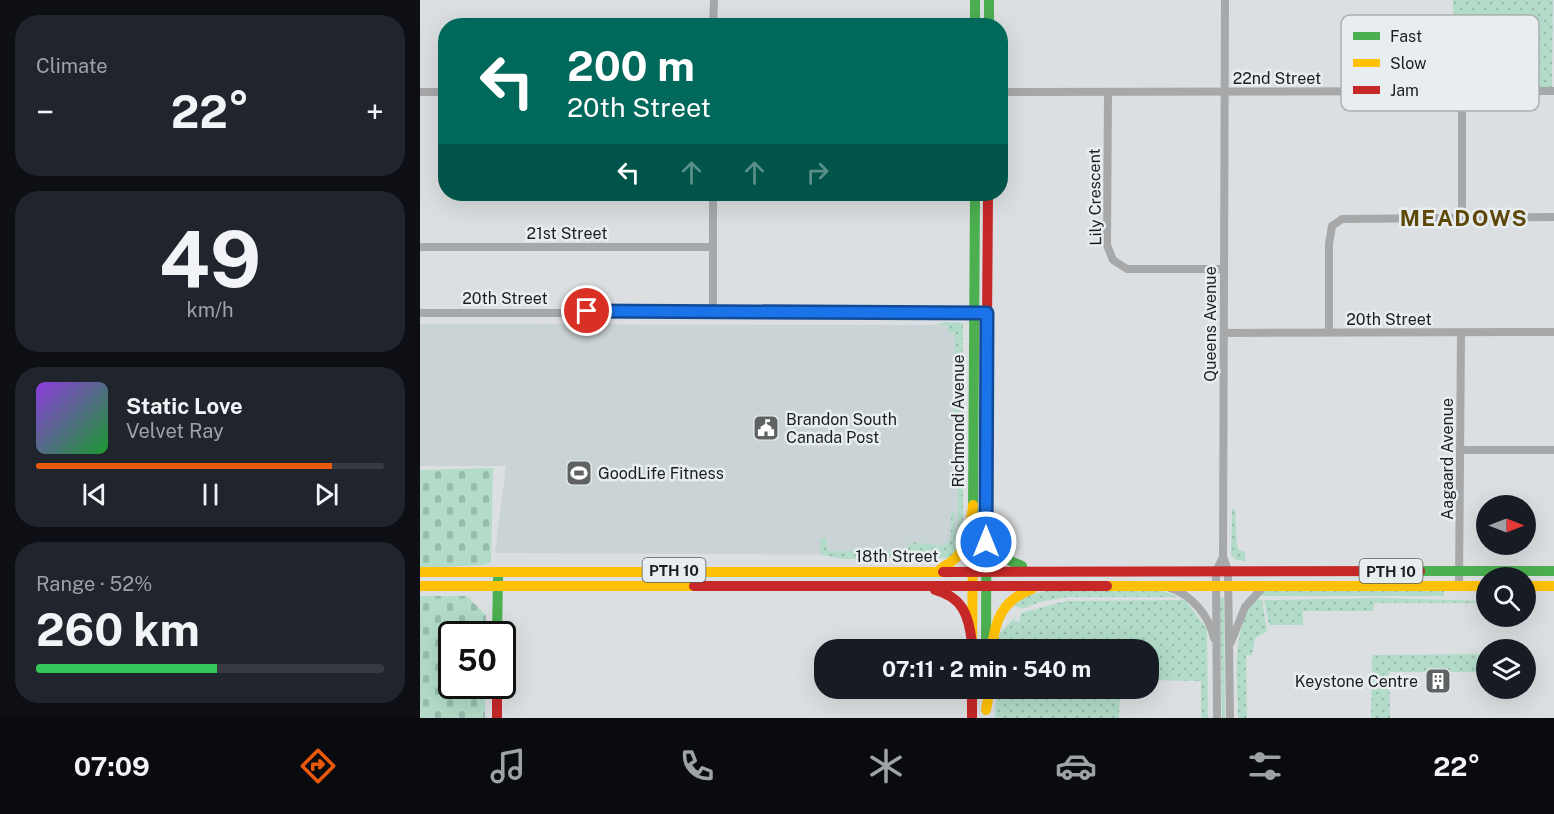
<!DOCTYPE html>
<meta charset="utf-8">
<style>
body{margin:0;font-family:"Public Sans",sans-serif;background:#20242c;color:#f1f3f6;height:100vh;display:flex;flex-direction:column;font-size:22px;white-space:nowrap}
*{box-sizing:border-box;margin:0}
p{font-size:20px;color:#9ea1a6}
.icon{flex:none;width:33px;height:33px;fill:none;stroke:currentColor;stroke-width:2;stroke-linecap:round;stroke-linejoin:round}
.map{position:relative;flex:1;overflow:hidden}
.sheet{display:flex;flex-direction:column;gap:15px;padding:15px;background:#0d0f14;width:420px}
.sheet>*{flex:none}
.hud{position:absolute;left:18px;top:18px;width:570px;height:183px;border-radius:24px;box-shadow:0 6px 24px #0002;background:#00695c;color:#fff;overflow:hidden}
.needle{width:39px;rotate:90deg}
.buttons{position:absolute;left:1056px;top:495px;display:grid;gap:12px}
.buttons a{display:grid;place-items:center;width:60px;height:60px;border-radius:50%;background:#171b24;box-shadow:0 6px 24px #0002;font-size:30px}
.speed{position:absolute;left:18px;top:621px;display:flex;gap:12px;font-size:30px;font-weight:700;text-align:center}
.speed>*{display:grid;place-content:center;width:78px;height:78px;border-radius:50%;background:#171b24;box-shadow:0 6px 24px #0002;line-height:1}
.speed .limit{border:3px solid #111;border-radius:9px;background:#fff;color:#111}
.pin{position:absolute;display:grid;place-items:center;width:51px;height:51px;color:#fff;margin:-26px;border:3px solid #fff;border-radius:50%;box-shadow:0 2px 6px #0007}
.me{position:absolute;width:66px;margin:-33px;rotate:0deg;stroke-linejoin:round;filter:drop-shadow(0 0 4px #0008)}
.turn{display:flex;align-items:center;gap:21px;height:126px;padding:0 30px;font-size:27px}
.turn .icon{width:78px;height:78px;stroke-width:2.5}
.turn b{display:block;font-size:42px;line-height:51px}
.lanes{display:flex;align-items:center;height:57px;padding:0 30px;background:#0003;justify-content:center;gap:30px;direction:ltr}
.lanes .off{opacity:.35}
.big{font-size:45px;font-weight:700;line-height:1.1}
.sheet .widget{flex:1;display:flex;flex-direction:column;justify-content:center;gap:9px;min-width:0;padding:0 21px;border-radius:24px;background:#20242c}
.sheet .dial{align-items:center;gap:0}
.dial b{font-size:78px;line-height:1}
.song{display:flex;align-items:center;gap:18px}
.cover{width:72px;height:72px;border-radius:9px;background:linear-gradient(135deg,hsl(270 70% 55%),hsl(130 70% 35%))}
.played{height:6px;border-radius:3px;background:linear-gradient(90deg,#ea580c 85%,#363941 85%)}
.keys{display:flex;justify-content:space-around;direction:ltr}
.heat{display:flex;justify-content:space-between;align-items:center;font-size:33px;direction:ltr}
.charge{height:9px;border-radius:4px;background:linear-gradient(90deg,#34c759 52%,#363941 0)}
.trip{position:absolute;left:394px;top:639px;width:345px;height:60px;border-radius:24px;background:#171b24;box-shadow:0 6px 24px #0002;font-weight:700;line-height:60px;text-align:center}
.menu{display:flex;height:96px;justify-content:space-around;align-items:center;background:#090b0e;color:#9ea1a6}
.menu .icon{width:42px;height:42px}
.menu .on{color:#ea580c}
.menu b{font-size:27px;color:#f1f3f6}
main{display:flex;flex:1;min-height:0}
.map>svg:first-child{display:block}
.built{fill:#cad3d5}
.grass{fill:url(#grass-dots)}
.cemetery{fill:url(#cemetery-stones)}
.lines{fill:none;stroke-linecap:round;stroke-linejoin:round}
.street{stroke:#a6a8a9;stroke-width:8}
.fast{stroke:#4caf50;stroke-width:10}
.slow{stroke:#ffc107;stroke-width:10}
.jam{stroke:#c62828;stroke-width:10}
.route-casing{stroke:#114b97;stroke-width:15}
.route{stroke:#1a73e8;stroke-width:10}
.labels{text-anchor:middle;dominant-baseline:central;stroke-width:5;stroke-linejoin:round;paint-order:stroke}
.shield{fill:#e8eeef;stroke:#595c5d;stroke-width:1.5}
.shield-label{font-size:15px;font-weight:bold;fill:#1c1e1f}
.street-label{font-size:16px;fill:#1c1e1f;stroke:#e8eeef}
.poi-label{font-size:16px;fill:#1c1e1f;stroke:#e8eeef;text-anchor:start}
.district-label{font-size:22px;font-weight:bold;letter-spacing:1.5px;fill:#5d4809;stroke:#e8eeef}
.key{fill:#e8eeef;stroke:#abb0b1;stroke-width:1.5}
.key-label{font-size:16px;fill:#1c1e1f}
</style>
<main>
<section class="sheet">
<div class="widget"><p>Climate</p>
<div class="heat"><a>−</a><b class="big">22°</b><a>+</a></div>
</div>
<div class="widget dial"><b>49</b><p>km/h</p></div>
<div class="widget">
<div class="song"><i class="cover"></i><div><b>Static Love</b><p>Velvet Ray</p></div></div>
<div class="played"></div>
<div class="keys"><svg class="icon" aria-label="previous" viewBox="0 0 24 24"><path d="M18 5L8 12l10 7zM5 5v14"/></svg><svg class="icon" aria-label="pause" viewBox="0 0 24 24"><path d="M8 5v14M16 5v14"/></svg><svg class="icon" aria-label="next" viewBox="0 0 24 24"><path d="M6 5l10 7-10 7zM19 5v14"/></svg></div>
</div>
<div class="widget"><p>Range · 52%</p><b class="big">260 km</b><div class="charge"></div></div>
</section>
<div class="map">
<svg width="1134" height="718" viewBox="0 0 1134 718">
<defs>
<pattern id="grass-dots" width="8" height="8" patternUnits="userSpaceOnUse" patternTransform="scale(1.5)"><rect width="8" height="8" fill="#b2dcc9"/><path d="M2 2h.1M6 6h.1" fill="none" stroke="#98bcac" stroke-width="1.8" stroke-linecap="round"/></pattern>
<pattern id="cemetery-stones" width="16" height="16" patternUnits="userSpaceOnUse" patternTransform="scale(1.5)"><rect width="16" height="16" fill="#b2dcc9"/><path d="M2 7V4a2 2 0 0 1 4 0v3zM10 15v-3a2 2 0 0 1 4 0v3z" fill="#98bcac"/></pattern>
</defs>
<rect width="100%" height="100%" fill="#dcdfe1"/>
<polygon class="built" points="0,324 539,325 538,545 527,555 75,553 86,466 0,466"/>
<g class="grass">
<polygon points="1033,0 1133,0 1132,90 1034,90"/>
<polygon points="525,322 543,323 542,420 528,419 534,418 535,333 528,333 527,325 514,325"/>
<polygon points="538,436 543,437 543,527 538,527 538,442 532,441"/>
<polygon points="815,508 817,545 819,550 825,552 825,561 816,560 811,555 812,510"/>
<polygon points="531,513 535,513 535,531 544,531 541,544 530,558 423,559 401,555 400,538 406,538 408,551 487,551 491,542 525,546 531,540"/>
<polygon points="626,591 742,591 760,597 646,597 620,602 602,609 591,604 609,595"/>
<polygon points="843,591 1024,591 1024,596 838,596"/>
<polygon points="800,598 804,598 805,718 802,718"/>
<polygon points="963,598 1066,601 1066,603 954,603 953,611 883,611 883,625 849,625 844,600"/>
<path d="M835,599L842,600L847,631L835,638L832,655H826L827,718H818C818,678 810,634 835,599Z"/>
<polygon points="765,600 787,629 788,718 781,718 781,681 729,680 729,650 576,650 578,635 596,616 594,621 599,622 601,613 646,601"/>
<polygon points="1066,654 1066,672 969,672 970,718 951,718 952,655"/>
<polygon points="576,689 700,689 699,718 575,718"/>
</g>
<g class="cemetery">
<polygon points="73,468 71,562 64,565 0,568 0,470"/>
<polygon points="0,596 47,596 66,615 66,634 32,634 32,686 65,686 65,718 0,718"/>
</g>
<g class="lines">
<g class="street">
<polyline points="805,0 803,557 808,570 810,718"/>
<polyline points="293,26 294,0"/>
<polyline points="0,92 26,92"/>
<polyline points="580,92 1134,91"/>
<polyline points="688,92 687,245 693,260 707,269 804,269"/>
<polyline points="1042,217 1042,90"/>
<polyline points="0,247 293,247"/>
<polyline points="0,313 567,313"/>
<polyline points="293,313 293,194"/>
<polyline points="909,332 909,244 912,226 922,219 1134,217"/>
<polyline points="804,333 1134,332"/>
<polyline points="1040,450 1134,450"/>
<polyline points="1039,586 1041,333"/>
<path d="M750,588C772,595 789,616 794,638"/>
<polyline points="811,642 825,607 844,586"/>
<polyline points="797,718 796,571 803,557"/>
</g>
<g class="fast">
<polyline points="555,0 555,26"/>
<polyline points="569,0 569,26"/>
<polyline points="553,511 555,194"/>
<path d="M566,524C570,549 578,557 602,566"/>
<polyline points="1000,571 1134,571"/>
<polyline points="77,634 78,578"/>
<polyline points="566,650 567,324"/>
</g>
<g class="slow">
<path d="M521,568C548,556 550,532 553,505"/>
<polyline points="0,572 523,572"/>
<polyline points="0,586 274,586"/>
<polyline points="687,586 1066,586"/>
<polyline points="1106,586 1134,586"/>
<polyline points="552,650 553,530"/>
<path d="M572,650C574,620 583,600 612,589"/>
<polyline points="566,710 570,688"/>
</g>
<g class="jam">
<polyline points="567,324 568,194"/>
<polyline points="523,572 1000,571"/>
<polyline points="274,586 687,586"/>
<path d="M515,590C543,597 549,616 552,643"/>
<polyline points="77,686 77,718"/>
<polyline points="552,688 552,718"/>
</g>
</g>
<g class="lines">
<g class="route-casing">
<polyline id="route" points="167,311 567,313 566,542"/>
</g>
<use href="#route" class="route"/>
</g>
<defs>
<g id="civic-square" transform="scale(1.35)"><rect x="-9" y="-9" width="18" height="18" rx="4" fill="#5f6263" stroke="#e8eeef"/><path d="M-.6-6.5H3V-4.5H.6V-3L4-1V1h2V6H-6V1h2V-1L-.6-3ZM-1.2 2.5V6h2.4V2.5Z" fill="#fff"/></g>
<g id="stadium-square" transform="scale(1.35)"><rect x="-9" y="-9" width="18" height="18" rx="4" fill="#5f6263" stroke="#e8eeef"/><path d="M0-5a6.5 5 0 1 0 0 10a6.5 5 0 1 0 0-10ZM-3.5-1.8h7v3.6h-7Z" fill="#fff"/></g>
<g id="building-square" transform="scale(1.35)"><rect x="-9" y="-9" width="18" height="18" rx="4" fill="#5f6263" stroke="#e8eeef"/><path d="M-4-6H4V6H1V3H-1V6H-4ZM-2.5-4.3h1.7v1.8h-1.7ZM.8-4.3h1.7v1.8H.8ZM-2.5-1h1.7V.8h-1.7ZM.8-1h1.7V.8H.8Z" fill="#fff"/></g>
</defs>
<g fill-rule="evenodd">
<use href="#civic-square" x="346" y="428"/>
<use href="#stadium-square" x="159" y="473"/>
<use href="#building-square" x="1018" y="681"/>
</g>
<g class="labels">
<g class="shield">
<rect x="222.5" y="558" width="63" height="24" rx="4.5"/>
<rect x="939.5" y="559" width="63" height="24" rx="4.5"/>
</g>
<g class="shield-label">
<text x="254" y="570">PTH 10</text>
<text x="971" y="571">PTH 10</text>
</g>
<g class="street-label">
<text x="857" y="78">22nd Street</text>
<text transform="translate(675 197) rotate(-91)">Lily Crescent</text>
<text x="147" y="233">21st Street</text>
<text x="85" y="298">20th Street</text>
<text x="969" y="319">20th Street</text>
<text transform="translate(790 324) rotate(-90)">Queens Avenue</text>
<text transform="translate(538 421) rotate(-90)">Richmond Avenue</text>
<text transform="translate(1027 459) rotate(-90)">Aagaard Avenue</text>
<text x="477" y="556">18th Street</text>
</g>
<g class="poi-label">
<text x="366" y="419">Brandon South<tspan x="366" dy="18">Canada Post</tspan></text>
<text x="178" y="473">GoodLife Fitness</text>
<text x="998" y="681" text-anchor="end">Keystone Centre</text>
</g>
<g class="district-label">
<text x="1044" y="218">MEADOWS</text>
</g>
</g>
<rect x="921" y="15" width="198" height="96" rx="9" class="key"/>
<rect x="933" y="32" width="27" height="8" fill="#4caf50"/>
<rect x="933" y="59" width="27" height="8" fill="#ffc107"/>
<rect x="933" y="86" width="27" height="8" fill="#c62828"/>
<g class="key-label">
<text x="970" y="42">Fast</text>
<text x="970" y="69">Slow</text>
<text x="970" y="96">Jam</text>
</g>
</svg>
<div class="buttons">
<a><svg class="needle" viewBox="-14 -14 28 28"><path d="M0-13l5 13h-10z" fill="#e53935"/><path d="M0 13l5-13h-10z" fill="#9ea1a6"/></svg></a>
<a><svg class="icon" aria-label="search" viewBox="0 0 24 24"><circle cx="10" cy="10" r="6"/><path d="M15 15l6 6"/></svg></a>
<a><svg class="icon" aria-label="layers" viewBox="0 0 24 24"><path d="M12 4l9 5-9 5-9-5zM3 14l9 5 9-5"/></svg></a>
</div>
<div class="speed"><div class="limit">50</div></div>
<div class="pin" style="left:167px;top:311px;background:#d93025"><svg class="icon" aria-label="arrive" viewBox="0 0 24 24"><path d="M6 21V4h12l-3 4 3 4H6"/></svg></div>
<svg class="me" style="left:566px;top:542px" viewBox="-20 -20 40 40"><circle r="17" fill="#1a73e8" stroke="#fff" stroke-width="3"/><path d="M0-11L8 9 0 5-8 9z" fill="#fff"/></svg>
<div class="trip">07:11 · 2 min · 540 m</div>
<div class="hud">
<div class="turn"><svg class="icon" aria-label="left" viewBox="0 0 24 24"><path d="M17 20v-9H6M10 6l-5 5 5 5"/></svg><div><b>200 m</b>20th Street</div></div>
<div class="lanes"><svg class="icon" aria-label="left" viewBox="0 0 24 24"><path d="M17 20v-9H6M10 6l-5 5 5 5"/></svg><svg class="icon off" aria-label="ahead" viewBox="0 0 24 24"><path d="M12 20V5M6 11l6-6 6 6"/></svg><svg class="icon off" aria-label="ahead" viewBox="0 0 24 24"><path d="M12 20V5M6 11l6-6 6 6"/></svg><svg class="icon off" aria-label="right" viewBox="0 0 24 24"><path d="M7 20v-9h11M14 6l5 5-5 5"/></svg></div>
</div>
</div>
</main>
<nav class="menu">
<b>07:09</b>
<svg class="icon on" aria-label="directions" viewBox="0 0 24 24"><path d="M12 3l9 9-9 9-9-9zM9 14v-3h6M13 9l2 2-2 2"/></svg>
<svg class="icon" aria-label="music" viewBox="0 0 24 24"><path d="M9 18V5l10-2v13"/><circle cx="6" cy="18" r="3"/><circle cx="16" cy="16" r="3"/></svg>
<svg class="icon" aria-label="phone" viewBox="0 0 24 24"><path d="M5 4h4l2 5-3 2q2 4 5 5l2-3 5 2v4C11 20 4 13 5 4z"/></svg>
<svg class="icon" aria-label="climate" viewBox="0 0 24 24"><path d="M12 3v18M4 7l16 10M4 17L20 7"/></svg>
<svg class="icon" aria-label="car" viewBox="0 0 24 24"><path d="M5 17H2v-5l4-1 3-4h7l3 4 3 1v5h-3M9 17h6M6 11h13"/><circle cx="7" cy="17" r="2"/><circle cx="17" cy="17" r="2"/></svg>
<svg class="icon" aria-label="filters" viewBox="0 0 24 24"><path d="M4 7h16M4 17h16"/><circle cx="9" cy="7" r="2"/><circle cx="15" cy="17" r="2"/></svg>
<b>22°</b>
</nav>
